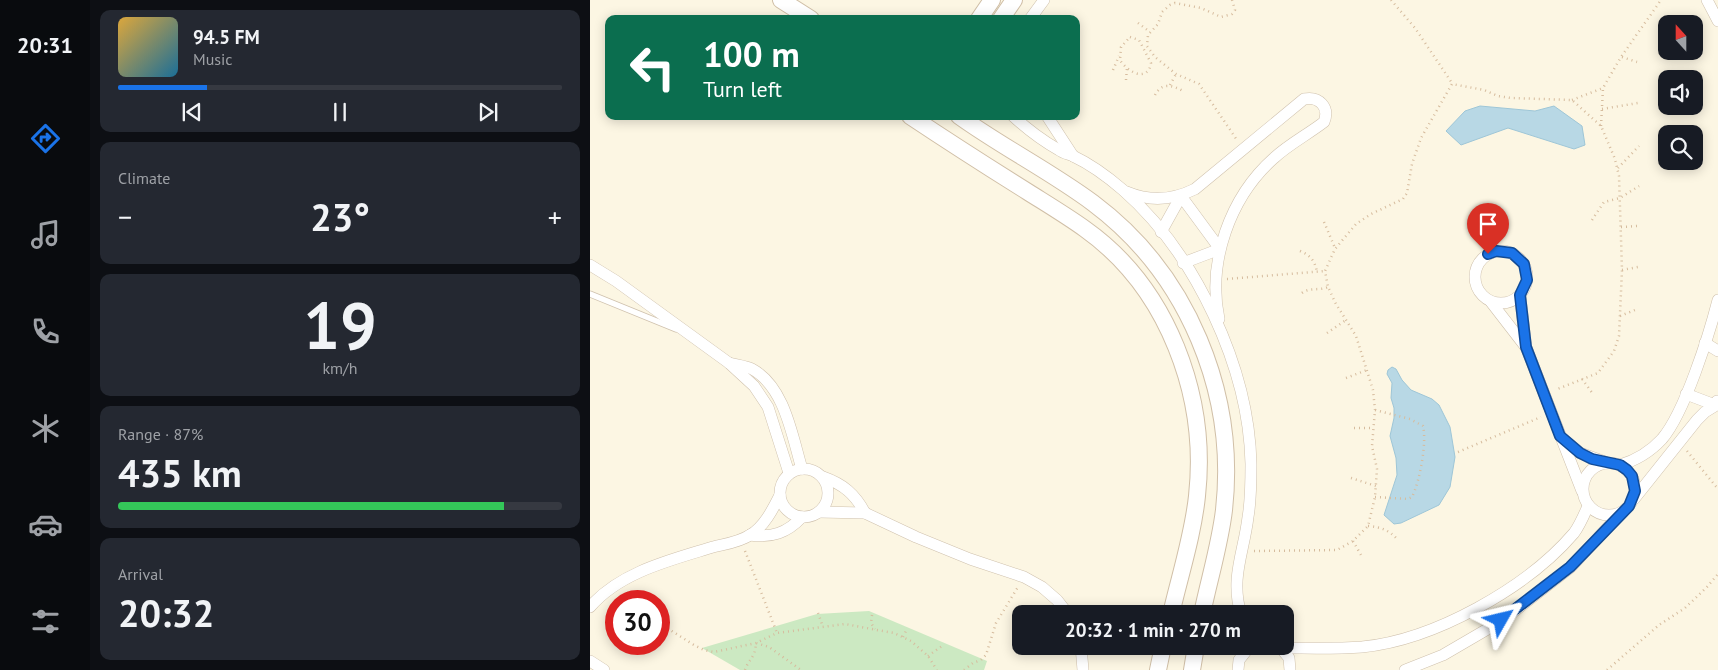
<!DOCTYPE html>
<meta charset="utf-8">
<style>
body{margin:0;font-family:"PT Sans",sans-serif;background:#242831;color:#f1f3f6;height:100vh;display:flex;flex-direction:column;font-size:19px;white-space:nowrap}
*{box-sizing:border-box;margin:0}
p{font-size:16px;color:#9ea1a6}
.icon{flex:none;width:28px;height:28px;fill:none;stroke:currentColor;stroke-width:2;stroke-linecap:round;stroke-linejoin:round}
.map{position:relative;flex:1;overflow:hidden}
.details{display:flex;flex-direction:column;gap:10px;padding:10px;background:#0d0f14;width:500px}
.details>*{flex:none}
.banner{position:absolute;left:15px;top:15px;width:475px;height:105px;border-radius:10px;box-shadow:0 2px 12px #0003;background:#0b6e4f;color:#fff;overflow:hidden}
.needle{width:32px;rotate:339deg}
.buttons{position:absolute;left:1068px;top:15px;display:grid;gap:10px}
.buttons a{display:grid;place-items:center;width:45px;height:45px;border-radius:10px;background:#171b24;box-shadow:0 2px 12px #0003;font-size:25px}
.speed{position:absolute;left:15px;top:590px;display:flex;gap:10px;font-size:25px;font-weight:700;text-align:center}
.speed>*{display:grid;place-content:center;width:65px;height:65px;border-radius:50%;background:#171b24;box-shadow:0 2px 12px #0003;line-height:1}
.speed .limit{border:8px solid #d22;background:#fff;color:#111}
.pin{position:absolute;display:grid;place-items:center;width:42px;height:42px;color:#fff;margin:-51px -21px;border-radius:50% 50% 50% 0;rotate:-45deg;box-shadow:0 0 5px #0007}
.pin .icon{rotate:45deg}
.me{position:absolute;width:55px;margin:-28px;rotate:53deg;stroke-linejoin:round;filter:drop-shadow(0 0 4px #0008)}
.turn{display:flex;align-items:center;gap:18px;height:105px;padding:0 15px;font-size:22px}
.turn .icon{width:65px;height:65px;stroke-width:2.5}
.turn b{display:block;font-size:35px;line-height:42px}
.big{font-size:38px;font-weight:600;line-height:1.1}
.details .tile{flex:1;display:flex;flex-direction:column;justify-content:center;gap:8px;min-width:0;padding:0 18px;border-radius:10px;background:#242831}
.details .dial{align-items:center;gap:0}
.dial b{font-size:65px;line-height:1}
.song{display:flex;align-items:center;gap:15px}
.cover{width:60px;height:60px;border-radius:8px;background:linear-gradient(135deg,hsl(40 70% 55%),hsl(200 70% 35%))}
.played{height:5px;border-radius:2px;background:linear-gradient(90deg,#1a73e8 20%,#363941 20%)}
.keys{display:flex;justify-content:space-around;direction:ltr}
.heat{display:flex;justify-content:space-between;align-items:center;font-size:28px;direction:ltr}
.charge{height:8px;border-radius:4px;background:linear-gradient(90deg,#34c759 87%,#363941 0)}
.trip{position:absolute;left:422px;top:605px;width:282px;height:50px;border-radius:10px;background:#171b24;box-shadow:0 2px 12px #0003;font-weight:600;line-height:50px;text-align:center}
main{display:flex;flex:1;min-height:0}
.dock{display:flex;flex-direction:column;width:90px;justify-content:space-around;align-items:center;background:#090b0e;color:#9ea1a6}
.dock .icon{width:35px;height:35px}
.dock .selected{color:#1a73e8}
.dock b{font-size:22px;color:#f1f3f6}
.map>svg:first-child{display:block}
.green{fill:#cce9c2}
.water{fill:#b8d8e5;stroke:#9ec6d7}
.lines{fill:none;stroke-linecap:round;stroke-linejoin:round}
.lane-casing{stroke:#cfc1ad;stroke-width:7}
.street-casing{stroke:#cfc1ad;stroke-width:12}
.secondary-casing{stroke:#d0bfa7;stroke-width:18}
.path{stroke:#d6bc9e;stroke-width:2.5;stroke-dasharray:1 4;stroke-linecap:butt}
.lane{stroke:#fff;stroke-width:5.5}
.street{stroke:#fff;stroke-width:11}
.secondary{stroke:#fff;stroke-width:16}
.route-casing{stroke:#114b97;stroke-width:12}
.route{stroke:#1a73e8;stroke-width:9}
</style>
<main>
<nav class="dock">
<b>20:31</b>
<svg class="icon selected" aria-label="directions" viewBox="0 0 24 24"><path d="M12 3l9 9-9 9-9-9zM9 14v-3h6M13 9l2 2-2 2"/></svg>
<svg class="icon" aria-label="music" viewBox="0 0 24 24"><path d="M9 18V5l10-2v13"/><circle cx="6" cy="18" r="3"/><circle cx="16" cy="16" r="3"/></svg>
<svg class="icon" aria-label="phone" viewBox="0 0 24 24"><path d="M5 4h4l2 5-3 2q2 4 5 5l2-3 5 2v4C11 20 4 13 5 4z"/></svg>
<svg class="icon" aria-label="climate" viewBox="0 0 24 24"><path d="M12 3v18M4 7l16 10M4 17L20 7"/></svg>
<svg class="icon" aria-label="car" viewBox="0 0 24 24"><path d="M5 17H2v-5l4-1 3-4h7l3 4 3 1v5h-3M9 17h6M6 11h13"/><circle cx="7" cy="17" r="2"/><circle cx="17" cy="17" r="2"/></svg>
<svg class="icon" aria-label="filters" viewBox="0 0 24 24"><path d="M4 7h16M4 17h16"/><circle cx="9" cy="7" r="2"/><circle cx="15" cy="17" r="2"/></svg>
</nav>
<section class="details">
<div class="tile">
<div class="song"><i class="cover"></i><div><b>94.5 FM</b><p>Music</p></div></div>
<div class="played"></div>
<div class="keys"><svg class="icon" aria-label="previous" viewBox="0 0 24 24"><path d="M18 5L8 12l10 7zM5 5v14"/></svg><svg class="icon" aria-label="pause" viewBox="0 0 24 24"><path d="M8 5v14M16 5v14"/></svg><svg class="icon" aria-label="next" viewBox="0 0 24 24"><path d="M6 5l10 7-10 7zM19 5v14"/></svg></div>
</div>
<div class="tile"><p>Climate</p>
<div class="heat"><a>−</a><b class="big">23°</b><a>+</a></div>
</div>
<div class="tile dial"><b>19</b><p>km/h</p></div>
<div class="tile"><p>Range · 87%</p><b class="big">435 km</b><div class="charge"></div></div>
<div class="tile"><p>Arrival</p><b class="big">20:32</b></div>
</section>
<div class="map">
<svg width="1128" height="670" viewBox="0 0 1128 670">
<rect width="100%" height="100%" fill="#fcf6e3"/>
<polygon class="green" points="279,611 397,661 394,670 150,670 112,648 227,614"/>
<g class="water">
<polygon points="890,106 945,111 964,106 992,126 995,145 984,149 918,128 871,145 856,131 875,111"/>
<polygon points="802,367 806,369 812,380 821,390 842,399 849,405 860,427 865,457 860,487 849,505 811,523 804,524 794,515 807,475 806,458 800,436 804,418 804,408 801,398 802,383 797,374 798,370"/>
</g>
<g class="lines">
<g class="lane-casing">
<polyline id="lane" points="0,294 86,329"/>
</g>
<g class="street-casing">
<g id="street">
<polyline points="1117,0 1128,21"/>
<polyline points="440,19 454,0"/>
<path d="M423,116C436,128 453,141 469,150C473,153 478,154 483,156C500,164 518,177 533,190C606,254 659,368 661,464C661,482 661,500 658,517C654,552 640,578 651,614"/>
<polyline points="457,116 483,156"/>
<path d="M537,192C561,202 583,200 605,189L714,99C729,96 740,107 734,122C717,135 699,144 684,158C640,197 617,262 629,319"/>
<polyline points="571,232 591,196 630,249 593,263"/>
<circle cx="911" cy="277" r="26"/>
<polyline points="0,265 26,281 139,363 164,386 178,407 199,473"/>
<polyline points="930,295 936,347 992,491"/>
<polyline points="901,302 935,346"/>
<polyline points="1115,343 1128,351"/>
<path d="M139,363C146,365 155,366 162,369C195,387 202,436 212,469"/>
<polyline points="1096,394 1125,405 1127,401"/>
<polyline points="973,439 990,453 1015,462"/>
<circle cx="1019" cy="489" r="26"/>
<path d="M1030,465C1047,460 1060,452 1072,439C1095,412 1119,335 1128,300"/>
<circle cx="214" cy="493" r="24"/>
<path d="M233,477C253,484 265,494 275,513"/>
<polyline points="1044,499 1107,420 1115,412 1128,404"/>
<polyline points="229,512 275,513 326,537 380,559 434,577 452,587 467,600 478,614"/>
<path d="M160,535C182,538 197,533 212,517"/>
<path d="M0,607C30,572 81,560 123,547C135,544 150,542 160,535C174,527 183,509 190,495"/>
<polyline points="491,646 493,670"/>
<polyline points="634,646 656,649"/>
<polyline points="689,646 699,658 700,670"/>
<path d="M691,648C718,648 745,649 772,647C844,640 937,588 984,533C990,525 994,515 998,506"/>
<polyline points="0,661 14,670"/>
<polyline points="648,670 649,660 660,646"/>
<polyline points="815,670 853,655 901,627 922,613 981,567 1031,513"/>
</g>
</g>
<g class="secondary-casing">
<g id="secondary">
<polyline points="191,0 221,19"/>
<polyline points="389,19 402,0"/>
<polyline points="411,19 424,0"/>
<path d="M320,116C359,142 398,167 438,192C457,204 477,216 495,229C578,288 618,396 607,496C603,535 590,575 581,614"/>
<path d="M369,116C412,147 460,171 503,203C598,274 647,393 634,510C630,544 619,580 612,614"/>
<polyline points="568,670 573,646"/>
<polyline points="602,670 606,646"/>
</g>
</g>
<g class="path">
<polyline points="642,0 645,10 642,14 631,17 611,8 585,3 580,5 572,12 568,24 558,35 557,46 565,57 586,74 609,84 647,140"/>
<polyline points="801,0 825,28 862,83"/>
<polyline points="548,23 560,32"/>
<path d="M540,37L549,40L561,63C558,83 537,72 530,60L531,47Z"/>
<polyline points="1032,57 1047,62"/>
<polyline points="523,70 529,56"/>
<polyline points="536,80 537,68"/>
<polyline points="580,85 586,74"/>
<path d="M565,95C572,82 582,85 593,91"/>
<polyline points="982,100 1013,88"/>
<polyline points="1012,109 1048,103"/>
<polyline points="1011,126 1013,88 1031,57 1071,0"/>
<polyline points="1028,168 1049,146"/>
<polyline points="1002,220 1014,202 1030,198 1049,186"/>
<polyline points="734,222 745,248"/>
<polyline points="1031,227 1048,226"/>
<path d="M710,251C720,255 725,261 727,272"/>
<polyline points="1032,270 1048,267"/>
<polyline points="637,279 735,271"/>
<path d="M712,293C720,287 729,291 738,287"/>
<polyline points="1030,316 1045,310"/>
<polyline points="737,333 756,320"/>
<polyline points="756,378 777,370"/>
<polyline points="992,379 1003,394"/>
<polyline points="764,428 783,428"/>
<polyline points="1097,451 1128,489"/>
<polyline points="868,452 951,417"/>
<polyline points="761,478 786,486"/>
<path d="M785,497L818,499L822,497C830,481 837,442 833,426L820,419L785,410"/>
<path d="M778,526C791,527 799,530 808,540"/>
<polyline points="763,541 771,555"/>
<polyline points="155,551 187,633"/>
<polyline points="664,551 747,550 763,541 778,526 785,497 787,469 782,446 785,410 783,390 766,336 746,304 738,287 735,271 745,249 766,224 781,214 813,199 817,193 822,164 831,138 862,84 894,90 908,96 921,98 982,100 1011,126 1025,159 1029,176 1032,270 1029,336 1024,351 1008,373 965,390"/>
<polyline points="37,592 43,601"/>
<polyline points="228,613 233,627"/>
<polyline points="282,615 281,623 285,629"/>
<polyline points="69,623 104,645 114,650 124,652 166,643 187,633 255,624 287,630 304,633 321,641 338,656 347,670"/>
<polyline points="313,637 317,629"/>
<polyline points="338,656 352,646"/>
<path d="M155,670C159,658 165,659 166,643L179,647L211,670"/>
<polyline points="374,670 383,663 391,660 396,655 406,623 428,587"/>
<polyline points="1017,670 1069,625 1095,608 1117,587 1128,574"/>
</g>
<use href="#lane" class="lane"/>
<use href="#street" class="street"/>
<use href="#secondary" class="secondary"/>
</g>
<g class="lines">
<g class="route-casing">
<polyline id="route" points="898,254 906,251 922,253 934,264 937,280 930,295 936,347 970,436 990,453 1002,459 1030,465 1037,470 1042,476 1045,491 1039,506 980,567 911,620"/>
</g>
<use href="#route" class="route"/>
</g>
</svg>
<div class="buttons">
<a><svg class="needle" viewBox="-14 -14 28 28"><path d="M0-13l5 13h-10z" fill="#e53935"/><path d="M0 13l5-13h-10z" fill="#9ea1a6"/></svg></a>
<a><svg class="icon" aria-label="sound" viewBox="0 0 24 24"><path d="M4 9h4l5-4v14l-5-4H4zM17 9q2 3 0 6"/></svg></a>
<a><svg class="icon" aria-label="search" viewBox="0 0 24 24"><circle cx="10" cy="10" r="6"/><path d="M15 15l6 6"/></svg></a>
</div>
<div class="speed"><div class="limit">30</div></div>
<div class="pin" style="left:898px;top:254px;background:#d93025"><svg class="icon" aria-label="arrive" viewBox="0 0 24 24"><path d="M6 21V4h12l-3 4 3 4H6"/></svg></div>
<svg class="me" style="left:911px;top:620px" viewBox="-20 -20 40 40"><path d="M0-17L14 15 0 8-14 15z" fill="#1a73e8" stroke="#fff" stroke-width="4"/></svg>
<div class="trip">20:32 · 1 min · 270 m</div>
<div class="banner">
<div class="turn"><svg class="icon" aria-label="left" viewBox="0 0 24 24"><path d="M17 20v-9H6M10 6l-5 5 5 5"/></svg><div><b>100 m</b>Turn left</div></div>
</div>
</div>
</main>
